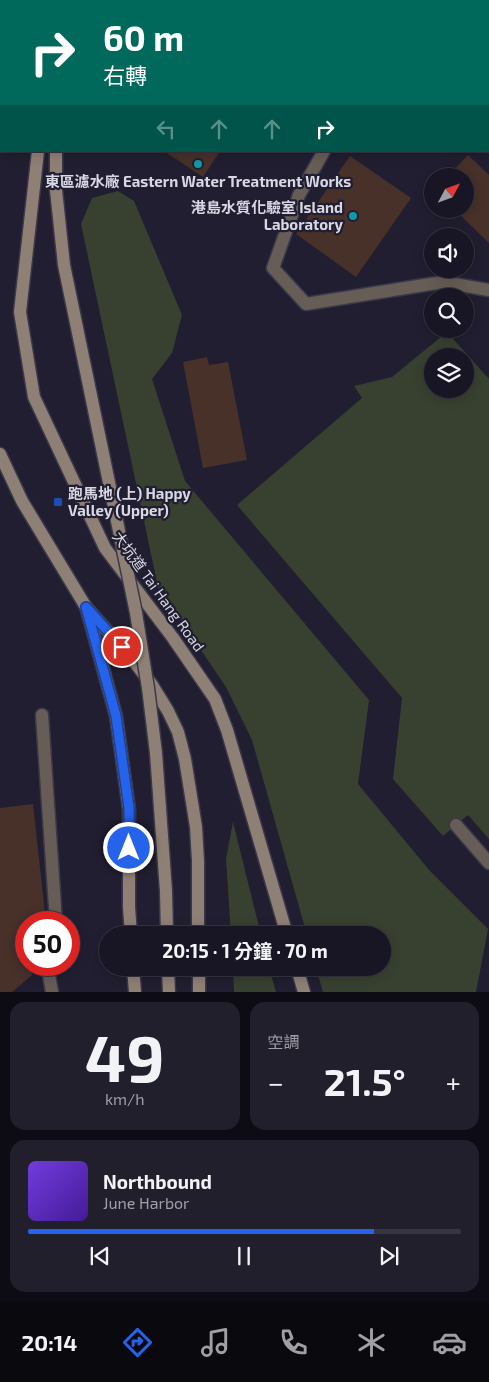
<!DOCTYPE html>
<html lang="zh-TW">
<meta charset="utf-8">
<style>
body{margin:0;font-family:"Exo 2","Noto Sans TC",sans-serif;background:#211f2c;color:#f1f3f6;height:100vh;display:flex;flex-direction:column;font-size:19px;white-space:nowrap}
*{box-sizing:border-box;margin:0}
p{font-size:16px;color:#9f9fa6}
.icon{flex:none;width:28px;height:28px;fill:none;stroke:currentColor;stroke-width:2;stroke-linecap:round;stroke-linejoin:round}
.map{position:relative;height:992px;overflow:hidden}
.side{display:flex;flex-direction:column;gap:10px;padding:10px;background:#0d0c14;flex:1}
.side>*{flex:none}
.top-card{position:absolute;left:0px;top:0px;width:490px;height:152px;box-shadow:0 2px 12px #0003,0 0 0 1px #363541;background:#00695c;color:#fff;overflow:hidden}
.needle{width:32px;rotate:49deg}
.tools{position:absolute;left:424px;top:168px;display:grid;gap:10px}
.tools a{display:grid;place-items:center;width:50px;height:50px;border-radius:50%;background:#181624;box-shadow:0 2px 12px #0003,0 0 0 1px #363541;font-size:25px}
.speed{position:absolute;left:15px;top:911px;display:flex;gap:10px;font-size:25px;font-weight:700;text-align:center}
.speed>*{display:grid;place-content:center;width:65px;height:65px;border-radius:50%;background:#181624;box-shadow:0 2px 12px #0003,0 0 0 1px #363541;line-height:1}
.speed .limit{border:8px solid #d22;background:#fff;color:#111}
.pin{position:absolute;display:grid;place-items:center;width:42px;height:42px;color:#fff;margin:-21px;border:2px solid #fff;border-radius:50%;box-shadow:0 1px 5px #0007}
.me{position:absolute;width:55px;margin:-28px;rotate:0deg;stroke-linejoin:round;filter:drop-shadow(0 0 4px #0008)}
.turn{display:flex;align-items:center;gap:18px;height:105px;padding:0 20px;font-size:22px}
.turn .icon{width:65px;height:65px;stroke-width:2.5}
.turn b{display:block;font-size:35px;line-height:42px}
.lanes{display:flex;align-items:center;height:48px;padding:0 20px;background:#0003;justify-content:center;gap:25px;direction:ltr}
.lanes .off{opacity:.35}
.big{font-size:38px;font-weight:700;line-height:1.1}
.side .widget{flex:1;display:flex;flex-direction:column;justify-content:center;gap:8px;min-width:0;padding:0 18px;border-radius:15px;background:#211f2c}
.side .dial{align-items:center;gap:0}
.dial b{font-size:65px;line-height:1}
.song{display:flex;align-items:center;gap:15px}
.cover{width:60px;height:60px;border-radius:8px;background:linear-gradient(135deg,hsl(260 70% 55%),hsl(260 70% 35%))}
.played{height:5px;border-radius:2px;background:linear-gradient(90deg,#2563eb 80%,#363541 80%)}
.keys{display:flex;justify-content:space-around;direction:ltr}
.heat{display:flex;justify-content:space-between;align-items:center;font-size:28px;direction:ltr}
.side .tiles{flex:1;display:grid;gap:10px;grid-template-columns:1fr 1fr}
.widget:last-child{grid-column:span 2}
.trip{position:absolute;left:99px;top:926px;width:292px;height:50px;border-radius:25px;background:#181624;box-shadow:0 2px 12px #0003,0 0 0 1px #363541;font-weight:700;line-height:50px;text-align:center}
.tabs{display:flex;height:80px;justify-content:space-around;align-items:center;background:#0a090e;color:#9f9fa6}
.tabs .icon{width:35px;height:35px}
.tabs .selected{color:#2563eb}
.tabs b{font-size:22px;color:#f1f3f6}
.map>svg:first-child{display:block}
.green{fill:#384130;fill-rule:evenodd}
.building{fill:#473129}
.lines{fill:none;stroke-linecap:round;stroke-linejoin:round}
.service-casing{stroke:#3a3849;stroke-width:15}
.secondary-casing{stroke:#3a3849;stroke-width:15}
.service{stroke:#675d57;stroke-width:12}
.secondary{stroke:#8f8076;stroke-width:12}
.secondary-bridge-casing{stroke:#3a3849;stroke-width:15;stroke-linecap:butt}
.secondary-bridge{stroke:#8f8076;stroke-width:12}
.route-casing{stroke:#184099;stroke-width:12}
.route{stroke:#2563eb;stroke-width:9}
.culture-dot{fill:#0f9aa8;stroke:#201e30;stroke-width:2}
.transit-dot{fill:#1a4fb4;stroke:#201e30;stroke-width:2}
.labels{text-anchor:middle;dominant-baseline:central;stroke-width:4.5;stroke-linejoin:round;paint-order:stroke}
.poi-label{font-size:15px;font-weight:bold;fill:#d8d7e4;stroke:#201e30}
.street-label{font-size:15px;fill:#d8d7e4;stroke:#201e30}
</style>
<div class="map">
<svg width="489" height="992" viewBox="0 0 489 992">
<rect width="100%" height="100%" fill="#201e30"/>
<g class="green">
<polygon points="118,191 134,201 182,315 172,353 152,379 185,481 369,700 358,784 430,871 488,929 476,992 323,992 316,968 382,968 382,935 307,935 252,740 226,687 158,587 81,224 92,198"/>
<path d="M447,332L489,379V839L468,815L443,836L393,779L402,698L237,505L362,398L354,386L392,377ZM432,356H465V389H432Z"/>
<polygon points="233,822 261,935 231,935 226,859"/>
<polygon points="233,968 269,968 276,992 234,992"/>
</g>
<g class="building">
<polygon points="164,151 220,151 203,177"/>
<polygon points="468,155 489,175 489,243 454,209 465,209 465,176 448,176"/>
<polygon points="350,156 411,198 356,277 296,234"/>
<polygon points="207,357 209,365 228,362 247,460 203,468 183,362"/>
<polygon points="33,804 46,922 24,922 26,939 26,965 30,965 32,975 12,992 0,992 0,808"/>
</g>
<g class="lines">
<g class="service-casing">
<g id="service">
<polyline points="324,0 326,1"/>
<polyline points="324,151 299,195 273,268 306,304 443,282 489,290"/>
<polyline points="42,715 56,922"/>
<polyline points="456,825 489,863"/>
<polyline points="51,965 49,975 52,992"/>
</g>
</g>
<g class="secondary-casing">
<g id="secondary">
<polyline points="40,1 41,0"/>
<polyline points="78,1 78,0"/>
<polyline points="0,25 1,25"/>
<polyline points="38,151 20,312 34,397 105,548 173,638 215,699 227,730 287,935"/>
<polyline points="0,454 22,501 86,607 133,660 152,685 168,711 178,732 185,759 196,827 198,861 198,935"/>
<polyline points="87,610 116,716 129,809 129,907 131,935"/>
<polyline points="156,753 166,891 167,935"/>
<polyline points="133,968 135,992"/>
<polyline points="168,968 169,992"/>
<polyline points="199,968 199,992"/>
<polyline points="297,968 304,992"/>
</g>
</g>
<use href="#service" class="service"/>
<use href="#secondary" class="secondary"/>
<g class="secondary-bridge-casing">
<polyline id="secondary-bridge" points="56,151 56,190 64,265 136,613 148,688 156,753"/>
</g>
<use href="#secondary-bridge" class="secondary-bridge"/>
</g>
<g class="lines">
<g class="route-casing">
<polyline id="route" points="122,647 86,607 116,716 129,808 129,848"/>
</g>
<use href="#route" class="route"/>
</g>
<g class="culture-dot">
<circle cx="198" cy="164" r="5"/>
<circle cx="353" cy="216" r="5"/>
</g>
<rect class="transit-dot" x="53" y="497" width="10" height="10" rx="2.5"/>
<g class="labels">
<g class="poi-label">
<text x="198" y="181">東區濾水廠 Eastern Water Treatment Works</text>
<text x="343" y="207" text-anchor="end">港島水質化驗室 Island<tspan x="343" dy="17">Laboratory</tspan></text>
<text x="68" y="493" text-anchor="start">跑馬地 (上) Happy<tspan x="68" dy="17">Valley (Upper)</tspan></text>
</g>
<g class="street-label">
<text transform="translate(159 591) rotate(54)">大坑道 Tai Hang Road</text>
</g>
</g>
</svg>
<div class="tools">
<a><svg class="needle" viewBox="-14 -14 28 28"><path d="M0-13l5 13h-10z" fill="#e53935"/><path d="M0 13l5-13h-10z" fill="#9f9fa6"/></svg></a>
<a><svg class="icon" aria-label="sound" viewBox="0 0 24 24"><path d="M4 9h4l5-4v14l-5-4H4zM17 9q2 3 0 6"/></svg></a>
<a><svg class="icon" aria-label="search" viewBox="0 0 24 24"><circle cx="10" cy="10" r="6"/><path d="M15 15l6 6"/></svg></a>
<a><svg class="icon" aria-label="layers" viewBox="0 0 24 24"><path d="M12 4l9 5-9 5-9-5zM3 14l9 5 9-5"/></svg></a>
</div>
<div class="speed"><div class="limit">50</div></div>
<div class="pin" style="left:122px;top:647px;background:#d93025"><svg class="icon" aria-label="arrive" viewBox="0 0 24 24"><path d="M6 21V4h12l-3 4 3 4H6"/></svg></div>
<svg class="me" style="left:129px;top:848px" viewBox="-20 -20 40 40"><circle r="17" fill="#2563eb" stroke="#fff" stroke-width="3"/><path d="M0-11L8 9 0 5-8 9z" fill="#fff"/></svg>
<div class="trip">20:15 · 1 分鐘 · 70 m</div>
<div class="top-card">
<div class="turn"><svg class="icon" aria-label="right" viewBox="0 0 24 24"><path d="M7 20v-9h11M14 6l5 5-5 5"/></svg><div><b>60 m</b>右轉</div></div>
<div class="lanes"><svg class="icon off" aria-label="left" viewBox="0 0 24 24"><path d="M17 20v-9H6M10 6l-5 5 5 5"/></svg><svg class="icon off" aria-label="ahead" viewBox="0 0 24 24"><path d="M12 20V5M6 11l6-6 6 6"/></svg><svg class="icon off" aria-label="ahead" viewBox="0 0 24 24"><path d="M12 20V5M6 11l6-6 6 6"/></svg><svg class="icon" aria-label="right" viewBox="0 0 24 24"><path d="M7 20v-9h11M14 6l5 5-5 5"/></svg></div>
</div>
</div>
<section class="side">
<div class="tiles">
<div class="widget dial"><b>49</b><p>km/h</p></div>
<div class="widget"><p>空調</p>
<div class="heat"><a>−</a><b class="big">21.5°</b><a>+</a></div>
</div>
<div class="widget">
<div class="song"><i class="cover"></i><div><b>Northbound</b><p>June Harbor</p></div></div>
<div class="played"></div>
<div class="keys"><svg class="icon" aria-label="previous" viewBox="0 0 24 24"><path d="M18 5L8 12l10 7zM5 5v14"/></svg><svg class="icon" aria-label="pause" viewBox="0 0 24 24"><path d="M8 5v14M16 5v14"/></svg><svg class="icon" aria-label="next" viewBox="0 0 24 24"><path d="M6 5l10 7-10 7zM19 5v14"/></svg></div>
</div>
</div>
</section>
<nav class="tabs">
<b>20:14</b>
<svg class="icon selected" aria-label="directions" viewBox="0 0 24 24"><path d="M12 3l9 9-9 9-9-9zM9 14v-3h6M13 9l2 2-2 2"/></svg>
<svg class="icon" aria-label="music" viewBox="0 0 24 24"><path d="M9 18V5l10-2v13"/><circle cx="6" cy="18" r="3"/><circle cx="16" cy="16" r="3"/></svg>
<svg class="icon" aria-label="phone" viewBox="0 0 24 24"><path d="M5 4h4l2 5-3 2q2 4 5 5l2-3 5 2v4C11 20 4 13 5 4z"/></svg>
<svg class="icon" aria-label="climate" viewBox="0 0 24 24"><path d="M12 3v18M4 7l16 10M4 17L20 7"/></svg>
<svg class="icon" aria-label="car" viewBox="0 0 24 24"><path d="M5 17H2v-5l4-1 3-4h7l3 4 3 1v5h-3M9 17h6M6 11h13"/><circle cx="7" cy="17" r="2"/><circle cx="17" cy="17" r="2"/></svg>
</nav>
